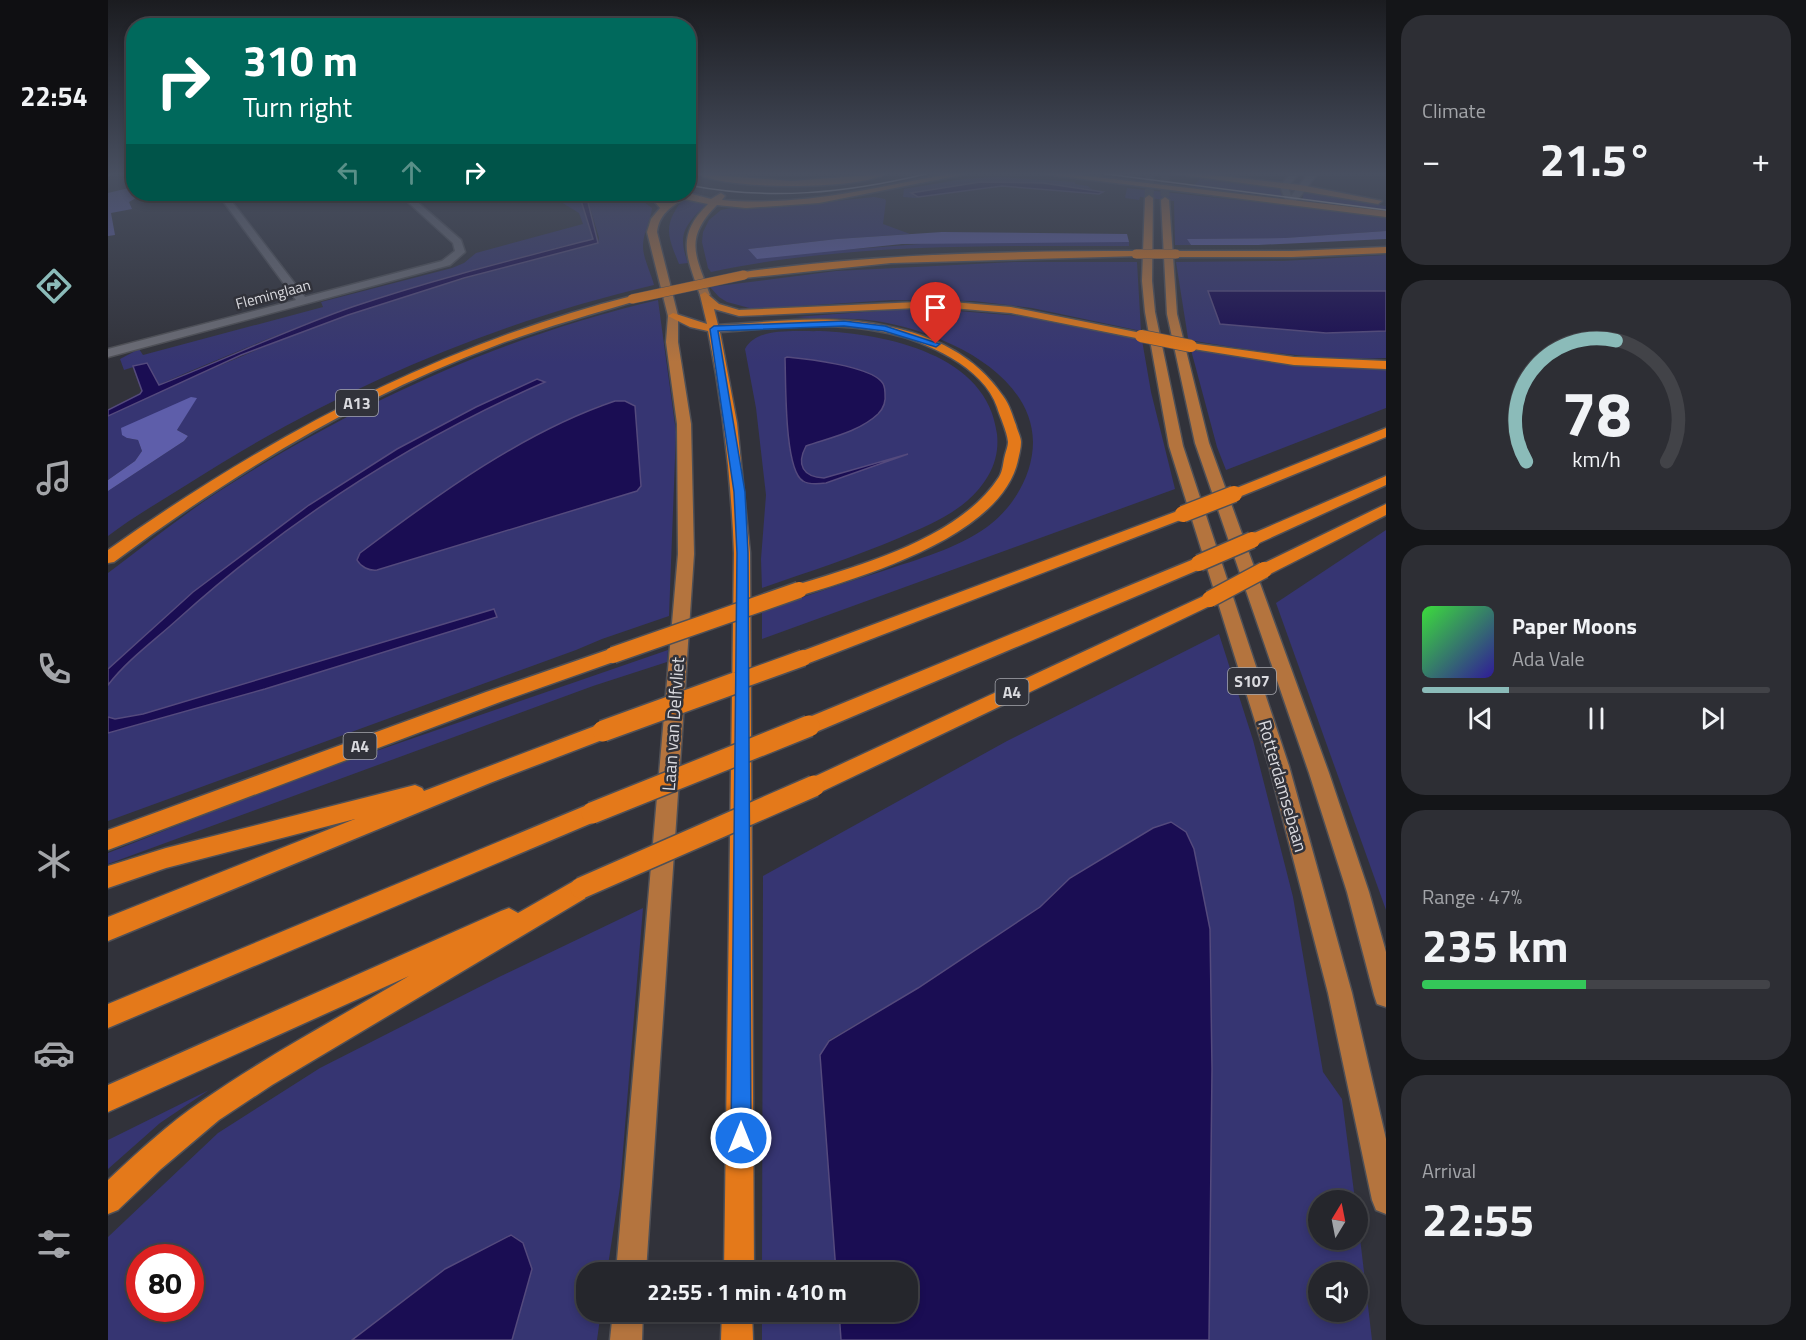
<!DOCTYPE html>
<meta charset="utf-8">
<style>
body{margin:0;font-family:"Titillium Web",sans-serif;background:#2d2e34;color:#f1f3f6;height:100vh;display:flex;flex-direction:column;font-size:22px;white-space:nowrap}
*{box-sizing:border-box;margin:0}
p{font-size:20px;color:#a3a5a9}
.icon{flex:none;width:33px;height:33px;fill:none;stroke:currentColor;stroke-width:2;stroke-linecap:round;stroke-linejoin:round}
.map{position:relative;flex:1;overflow:hidden}
.drawer{display:flex;flex-direction:column;gap:15px;padding:15px;background:#141518;width:420px}
.drawer>*{flex:none}
.guide{position:absolute;left:18px;top:18px;width:570px;height:183px;border-radius:24px;box-shadow:0 3px 9px #0003,0 0 0 2px #424348;background:#00695c;color:#fff;overflow:hidden}
.needle{width:39px;rotate:10deg}
.controls{position:absolute;left:1200px;top:1190px;display:grid;gap:12px}
.controls a{display:grid;place-items:center;width:60px;height:60px;border-radius:50%;background:#25262c;box-shadow:0 3px 9px #0003,0 0 0 2px #424348;font-size:30px}
.speed{position:absolute;left:18px;top:1244px;display:flex;gap:12px;font-size:30px;font-weight:700;text-align:center}
.speed>*{display:grid;place-content:center;width:78px;height:78px;border-radius:50%;background:#25262c;box-shadow:0 3px 9px #0003,0 0 0 2px #424348;line-height:1}
.speed .limit{border:9px solid #d22;background:#fff;color:#111}
.pin{position:absolute;display:grid;place-items:center;width:51px;height:51px;color:#fff;margin:-62px -26px;border-radius:50% 50% 50% 0;rotate:-45deg;box-shadow:0 0 6px #0007}
.pin .icon{rotate:45deg}
.me{position:absolute;width:66px;margin:-33px;rotate:0deg;stroke-linejoin:round;filter:drop-shadow(0 0 4px #0008)}
.turn{display:flex;align-items:center;gap:21px;height:126px;padding:0 18px;font-size:27px}
.turn .icon{width:78px;height:78px;stroke-width:2.5}
.turn b{display:block;font-size:42px;line-height:51px}
.lanes{display:flex;align-items:center;height:57px;padding:0 18px;background:#0003;justify-content:center;gap:30px;direction:ltr}
.lanes .off{opacity:.35}
.big{font-size:45px;font-weight:700;line-height:1.1}
.drawer .widget{flex:1;display:flex;flex-direction:column;justify-content:center;gap:9px;min-width:0;padding:0 21px;border-radius:24px;background:#2d2e34}
.drawer .dial{align-items:center;gap:0}
.dial svg{height:156px;overflow:visible;fill:none;stroke:#424348;stroke-width:7;stroke-linecap:round;text-anchor:middle}
.dial text{fill:#f1f3f6;stroke:none}
.song{display:flex;align-items:center;gap:18px}
.cover{width:72px;height:72px;border-radius:9px;background:linear-gradient(135deg,hsl(120 70% 55%),hsl(250 70% 35%))}
.played{height:6px;border-radius:3px;background:linear-gradient(90deg,#8bbbb9 25%,#424348 25%)}
.keys{display:flex;justify-content:space-around;direction:ltr}
.heat{display:flex;justify-content:space-between;align-items:center;font-size:33px;direction:ltr}
.charge{height:9px;border-radius:4px;background:linear-gradient(90deg,#34c759 47%,#424348 0)}
.trip{position:absolute;left:468px;top:1262px;width:342px;height:60px;border-radius:24px;background:#25262c;box-shadow:0 3px 9px #0003,0 0 0 2px #424348;font-weight:700;line-height:60px;text-align:center}
main{display:flex;flex:1;min-height:0}
.menu{display:flex;flex-direction:column;width:108px;justify-content:space-around;align-items:center;background:#0f0f12;color:#a3a5a9}
.menu .icon{width:42px;height:42px}
.menu .on{color:#8bbbb9}
.menu b{font-size:27px;color:#f1f3f6}
.map>svg:first-child{display:block}
.green{fill:#363572;fill-rule:evenodd}
.forest{fill:#5e5eaa}
.water{fill:#1a0d53;stroke:#544a7d;stroke-width:1.5}
.lines{fill:none;stroke-linecap:round;stroke-linejoin:round}
.major-tunnel{stroke:#4a4b53;stroke-width:9;stroke-dasharray:9 4.5;stroke-linecap:butt}
.minor-casing{stroke:#4f5056;stroke-width:3}
.major-casing{stroke:#4f5056;stroke-width:3}
.highway-casing{stroke:#4f5056;stroke-width:3}
.minor{fill:#6b6c75;fill-rule:evenodd}
.major{fill:#b4743e;fill-rule:evenodd}
.highway{fill:#e4791a;fill-rule:evenodd}
.tram{stroke:#bababf;stroke-width:1.5}
.highway-bridge-far3-casing{stroke:#4f5056;stroke-width:10;stroke-linecap:butt}
.highway-bridge-far2-casing{stroke:#4f5056;stroke-width:14;stroke-linecap:butt}
.highway-bridge-far1-casing{stroke:#4f5056;stroke-width:19;stroke-linecap:butt}
.highway-bridge-casing{stroke:#4f5056;stroke-width:24;stroke-linecap:butt}
.highway-bridge-far3{stroke:#e4791a;stroke-width:9}
.highway-bridge-far2{stroke:#e4791a;stroke-width:12}
.highway-bridge-far1{stroke:#e4791a;stroke-width:16}
.highway-bridge{stroke:#e4791a;stroke-width:21}
.route{fill:#1a73e8;stroke:#114b97;stroke-width:1.5}
.labels{text-anchor:middle;dominant-baseline:central;stroke-width:5;stroke-linejoin:round;paint-order:stroke}
.far-street-label{font-size:15px;fill:#dadadf;stroke:#31323a}
.shield{fill:#31323a;stroke:#a7a8ae;stroke-width:1.5}
.shield-label{font-size:16px;font-weight:bold;fill:#dadadf}
.street-label{font-size:18px;fill:#dadadf;stroke:#31323a}
</style>
<main>
<nav class="menu">
<b>22:54</b>
<svg class="icon on" aria-label="directions" viewBox="0 0 24 24"><path d="M12 3l9 9-9 9-9-9zM9 14v-3h6M13 9l2 2-2 2"/></svg>
<svg class="icon" aria-label="music" viewBox="0 0 24 24"><path d="M9 18V5l10-2v13"/><circle cx="6" cy="18" r="3"/><circle cx="16" cy="16" r="3"/></svg>
<svg class="icon" aria-label="phone" viewBox="0 0 24 24"><path d="M5 4h4l2 5-3 2q2 4 5 5l2-3 5 2v4C11 20 4 13 5 4z"/></svg>
<svg class="icon" aria-label="climate" viewBox="0 0 24 24"><path d="M12 3v18M4 7l16 10M4 17L20 7"/></svg>
<svg class="icon" aria-label="car" viewBox="0 0 24 24"><path d="M5 17H2v-5l4-1 3-4h7l3 4 3 1v5h-3M9 17h6M6 11h13"/><circle cx="7" cy="17" r="2"/><circle cx="17" cy="17" r="2"/></svg>
<svg class="icon" aria-label="filters" viewBox="0 0 24 24"><path d="M4 7h16M4 17h16"/><circle cx="9" cy="7" r="2"/><circle cx="15" cy="17" r="2"/></svg>
</nav>
<div class="map">
<svg width="1278" height="1340" viewBox="0 0 1278 1340">
<rect width="100%" height="100%" fill="#31323a"/>
<g class="green">
<polygon points="889,177 967,182 967,184 980,186 983,189 894,182 872,182 805,195 810,198 795,197 796,189 856,179"/>
<polygon points="1092,179 1172,189 1174,197 1079,187 1086,185"/>
<polygon points="1019,188 1278,216 1278,231 1177,238 1080,239 1083,245 1067,245 1066,201 1032,197 1031,200 1017,198"/>
<polygon points="1195,191 1278,206 1278,212 1192,200 1195,198"/>
<path d="M440,194H471L485,239C404,259 323,280 244,307C178,330 114,358 50,385L38,363L16,370L12,359L31,349L35,355L215,307L213,302L344,268L356,263L368,253L475,224L471,213Z"/>
<path d="M478,194H525L544,208C543,220 535,233 535,246C535,258 543,273 546,285C380,324 223,392 80,484C53,501 25,517 0,536V491L76,441L80,436L69,430L88,398L19,438L30,440L34,451L27,461L0,480V416C79,379 158,344 240,315C322,286 406,265 490,243L491,238Z"/>
<path d="M766,197L777,199L778,201L775,224L802,234L729,239L640,249L694,253L838,242H1021V246C882,246 739,243 603,272L600,268L594,242L595,232L601,220L613,210L633,206L690,205Z"/>
<path d="M575,199L600,202C579,224 568,232 580,263L571,264C559,234 555,226 575,199Z"/>
<path d="M1278,255V291L1100,292L1112,324L1218,333L1278,331V358C1212,361 1146,351 1081,340L1080,338L1068,262L1175,261Z"/>
<polygon points="906,262 1029,262 1033,331 924,308 866,301 784,300 645,309 619,302 611,297 602,287 728,271"/>
<path d="M550,300L568,432L561,616L494,639L468,650L0,821V573C36,546 72,517 110,492C244,406 394,336 550,300ZM493,405L532,480L533,485L529,491L269,570L257,568L360,477L432,434Z"/>
<path d="M811,308L912,316L1034,340L1043,392L1067,489L654,639V611C694,597 734,584 775,571C810,559 848,549 879,527C905,508 925,475 925,442C924,370 828,330 768,321C741,317 713,320 687,317Z"/>
<path d="M712,331C778,334 880,354 889,434C892,462 879,483 859,501C839,518 814,528 791,538C746,557 700,572 654,588L653,559L658,495L648,408L637,349C649,326 690,332 712,331ZM679,357L736,366L771,414L746,429L682,450L677,359Z"/>
<polygon points="1083,350 1183,363 1278,368 1278,408 1118,470 1109,447"/>
<polygon points="1278,530 1278,910 1168,603"/>
<path d="M1111,634L1145,740L1185,897L1215,1072L1234,1099L1247,1200H1210V1239H1250V1221L1264,1340H1101L1104,1069L1102,929L1045,828L962,878L932,907L810,988L721,1040L712,1055L728,1272H654L655,876L899,741ZM1210,1272H1250V1311H1210Z"/>
<polygon points="560,650 559,662 485,686 0,864 0,853 187,779"/>
<path d="M535,908L512,1187L499,1272H478V1311H493L489,1340H404L424,1269H337L244,1340H0V1237L110,1133L212,1068L391,977ZM32,1257H82V1308H32Z"/>
<polygon points="101,1090 52,1123 0,1169 0,1140"/>
<polygon points="654,1311 731,1311 733,1340 654,1340"/>
</g>
<g class="forest">
<polygon points="25,187 26,194 35,194 21,202 24,209 3,213 7,235 0,236 0,193"/>
<polygon points="1278,231 1278,239 1150,245 1083,245 1079,239 1177,238"/>
<polygon points="834,232 1019,234 1021,242 794,244 649,259 640,249 729,239"/>
<polygon points="83,397 89,398 69,430 80,436 76,441 0,491 0,480 27,461 34,451 30,440 19,438 14,435 13,428"/>
</g>
<g class="water">
<polygon points="872,182 935,183 995,192 991,194 894,186 810,197 803,193"/>
<path d="M471,194H478L490,243L356,278L240,315L133,355L0,416V410L32,394L34,391L25,366L39,363L51,385C116,360 178,330 244,307C323,280 404,260 485,239Z"/>
<polygon points="1100,291 1278,291 1278,331 1218,333 1112,324"/>
<path d="M679,357C700,359 759,366 773,381C776,384 777,389 777,393C778,401 775,409 770,414C751,432 721,438 698,446C688,465 695,477 716,478L800,454L718,483C711,484 701,485 695,481C676,470 678,381 677,358Z"/>
<path d="M429,379L437,382C302,441 179,521 70,619C47,640 19,660 0,685V669L85,592L201,505L289,449L368,407Z"/>
<path d="M507,401H517L527,406L533,486L529,491L269,570C261,571 253,567 249,560L252,553C329,495 415,432 507,401Z"/>
<polygon points="386,609 389,617 157,689 0,733 0,717 7,719 35,714"/>
<polygon points="1063,822 1078,832 1086,849 1102,929 1104,1069 1101,1340 733,1340 731,1311 800,1311 800,1272 728,1272 712,1055 721,1041 810,988 932,907 962,878 1045,828"/>
<polygon points="403,1235 415,1243 424,1269 404,1340 244,1340 337,1269"/>
</g>
<g class="lines">
<g class="major-tunnel">
<polyline points="1057,174 1057,200"/>
<polyline points="1041,198 1042,174"/>
</g>
<g class="minor-casing">
<g id="minor">
<path d="M1182,174H1191L1180,186L1183,196L1199,175L1210,174C1200,183 1194,199 1182,205L1178,202L1172,186Z"/>
<polygon points="110,194 118,194 197,297 334,261 347,251 345,243 291,194 300,194 353,240 357,252 342,265 0,357 0,349 188,300"/>
</g>
</g>
<g class="major-casing">
<g id="major">
<path d="M591,174L684,181L777,174C750,190 618,190 591,174Z"/>
<path d="M840,174H858L711,203L638,208L609,205C575,239 588,256 602,295L597,298L592,295C579,257 567,236 600,204L576,199C562,207 551,215 549,232L570,316V342L583,424L586,554L538,1272H508L570,554L569,424L558,342L560,316L539,232L543,219L552,208L540,194H548L557,203L567,197L563,194L580,193L603,199L613,193L617,196L614,200C691,207 765,188 840,174Z"/>
<polygon points="936,174 962,174 1278,211 1278,217"/>
<polygon points="1068,174 1095,174 1193,185 1274,201 1270,204 1193,191"/>
<polygon points="1041,195 1045,198 1044,281 1047,312 1075,446 1181,766 1244,993 1278,1139 1278,1214 1268,1210 1264,1200 1220,993 1161,766 1061,446 1037,312 1034,281 1037,198"/>
<polygon points="1057,197 1061,200 1069,314 1101,443 1221,773 1261,892 1278,952 1278,1007 1269,1004 1266,995 1239,892 1201,773 1087,443 1059,314 1053,200"/>
<polygon points="505,1311 535,1311 534,1340 502,1340"/>
</g>
</g>
<g class="highway-casing">
<g id="highway">
<polygon points="1278,247 1278,253 1184,257 1068,257 1063,254 1068,251 1184,251"/>
<path d="M1028,251L1033,254L1031,256L783,263L636,278L631,275L636,272C766,254 897,251 1028,251Z"/>
<path d="M597,292L611,304L631,310L832,301L903,307L1033,333L1039,336L1033,339L903,313L832,307L631,316L606,309L610,325C666,322 722,314 778,326C825,335 868,356 895,396C902,405 904,415 908,425C909,430 913,437 913,442C913,448 911,455 910,460C894,536 756,576 691,596L685,594L683,590L685,586C752,565 851,539 891,477C895,471 895,462 897,455C898,451 900,446 900,442C899,431 892,417 889,407C876,367 817,341 780,333C725,320 667,328 612,332L629,423L642,553L646,1272H616L626,553C623,478 615,405 600,331L582,327L560,316L565,313L599,324L592,295Z"/>
<path d="M524,296L529,299L528,301C481,315 434,328 389,345C250,397 124,474 6,562L0,563V550C160,436 333,344 524,296Z"/>
<polygon points="1083,343 1186,357 1278,361 1278,369 1186,365 1079,348 1077,346"/>
<polygon points="1278,428 1278,437 1131,497 1126,499 1119,494 1121,491"/>
<polygon points="1278,476 1278,485 1149,544 1139,544 1136,540 1139,536"/>
<polygon points="1278,504 1278,515 1162,574 1150,574 1148,570 1150,566"/>
<polygon points="1075,509 1082,514 1080,517 701,663 695,665 689,663 686,658 689,653"/>
<polygon points="1091,557 1097,559 1099,563 1097,567 708,732 701,734 694,732 691,726 694,720"/>
<polygon points="1102,593 1108,595 1110,599 1108,603 713,792 706,795 699,792 696,786 699,780"/>
<polygon points="505,648 511,650 514,655 511,660 392,702 0,850 0,830 378,692"/>
<polygon points="495,723 502,725 505,731 502,737 382,783 0,941 0,917 247,819 58,868 0,888 0,866 58,848 307,785 314,788 316,791"/>
<polygon points="484,803 491,806 494,813 491,820 0,1028 0,1004"/>
<path d="M473,877L481,880L484,888L481,896L164,1085L111,1120L53,1169L10,1210L0,1214V1180C30,1152 60,1124 94,1101C160,1055 232,1017 301,976L0,1112V1085L393,911L401,908L410,913Z"/>
<polygon points="614,1311 644,1311 645,1340 613,1340"/>
</g>
</g>
<use href="#minor" class="minor"/>
<use href="#major" class="major"/>
<use href="#highway" class="highway"/>
<g class="tram">
<polyline points="998,174 1278,210"/>
<polyline points="0,176 3,174"/>
<path d="M580,185C661,201 738,193 818,174"/>
</g>
<g class="highway-bridge-far3-casing">
<g id="highway-bridge-far3">
<polyline points="1028,254 1068,254"/>
<polyline points="524,299 636,275"/>
</g>
</g>
<g class="highway-bridge-far2-casing">
<polyline id="highway-bridge-far2" points="1033,336 1083,346"/>
</g>
<g class="highway-bridge-far1-casing">
<g id="highway-bridge-far1">
<polyline points="1075,514 1126,494"/>
<polyline points="1091,563 1144,540"/>
<polyline points="1102,599 1156,570"/>
<polyline points="505,655 691,590"/>
<polyline points="623,684 695,658"/>
</g>
</g>
<g class="highway-bridge-casing">
<g id="highway-bridge">
<polyline points="495,731 627,683"/>
<polyline points="484,813 701,726"/>
<polyline points="473,888 706,786"/>
</g>
</g>
<use href="#highway-bridge-far3" class="highway-bridge-far3"/>
<use href="#highway-bridge-far2" class="highway-bridge-far2"/>
<use href="#highway-bridge-far1" class="highway-bridge-far1"/>
<use href="#highway-bridge" class="highway-bridge"/>
</g>
<linearGradient id="sky" x2="0" y2="1"><stop stop-color="#1b1c20"/><stop offset="0.48" stop-color="#484f60"/><stop offset="1" stop-color="#484f60" stop-opacity="0"/></linearGradient>
<rect width="1278" height="362" fill="url(#sky)"/>
<polygon class="route" points="736,321 777,326 832,344 828,347 776,331 736,326 610,331 637,492 640,553 643,1138 640,1145 633,1148 626,1145 623,1138 629,553 626,492 602,329 606,326"/>
<g class="labels">
<g class="far-street-label">
<text transform="translate(165 294) rotate(-15)">Fleminglaan</text>
</g>
<g class="shield">
<rect x="228" y="390" width="42" height="26" rx="4.5"/>
<rect x="1120" y="668" width="48" height="26" rx="4.5"/>
<rect x="887.5" y="679" width="33" height="26" rx="4.5"/>
<rect x="235.5" y="733" width="33" height="26" rx="4.5"/>
</g>
<g class="shield-label">
<text x="249" y="403">A13</text>
<text x="1144" y="681">S107</text>
<text x="904" y="692">A4</text>
<text x="252" y="746">A4</text>
</g>
<g class="street-label">
<text transform="translate(565 724) rotate(-86)">Laan van Delfvliet</text>
<text transform="translate(1175 786) rotate(74)">Rotterdamsebaan</text>
</g>
</g>
</svg>
<div class="controls">
<a><svg class="needle" viewBox="-14 -14 28 28"><path d="M0-13l5 13h-10z" fill="#e53935"/><path d="M0 13l5-13h-10z" fill="#a3a5a9"/></svg></a>
<a><svg class="icon" aria-label="sound" viewBox="0 0 24 24"><path d="M4 9h4l5-4v14l-5-4H4zM17 9q2 3 0 6"/></svg></a>
</div>
<div class="speed"><div class="limit">80</div></div>
<div class="pin" style="left:828px;top:344px;background:#d93025"><svg class="icon" aria-label="arrive" viewBox="0 0 24 24"><path d="M6 21V4h12l-3 4 3 4H6"/></svg></div>
<svg class="me" style="left:633px;top:1138px" viewBox="-20 -20 40 40"><circle r="17" fill="#1a73e8" stroke="#fff" stroke-width="3"/><path d="M0-11L8 9 0 5-8 9z" fill="#fff"/></svg>
<div class="trip">22:55 · 1 min · 410 m</div>
<div class="guide">
<div class="turn"><svg class="icon" aria-label="right" viewBox="0 0 24 24"><path d="M7 20v-9h11M14 6l5 5-5 5"/></svg><div><b>310 m</b>Turn right</div></div>
<div class="lanes"><svg class="icon off" aria-label="left" viewBox="0 0 24 24"><path d="M17 20v-9H6M10 6l-5 5 5 5"/></svg><svg class="icon off" aria-label="ahead" viewBox="0 0 24 24"><path d="M12 20V5M6 11l6-6 6 6"/></svg><svg class="icon" aria-label="right" viewBox="0 0 24 24"><path d="M7 20v-9h11M14 6l5 5-5 5"/></svg></div>
</div>
</div>
<section class="drawer">
<div class="widget"><p>Climate</p>
<div class="heat"><a>−</a><b class="big">21.5°</b><a>+</a></div>
</div>
<div class="widget dial"><svg viewBox="0 0 100 80">
<path d="M14 69A42 42 0 1 1 86 69"/>
<path d="M14 69A42 42 0 0 1 60 7" stroke="#8bbbb9"/>
<text x="50" y="56" font-size="32" font-weight="700">78</text>
<text x="50" y="72" font-size="11">km/h</text>
</svg></div>
<div class="widget">
<div class="song"><i class="cover"></i><div><b>Paper Moons</b><p>Ada Vale</p></div></div>
<div class="played"></div>
<div class="keys"><svg class="icon" aria-label="previous" viewBox="0 0 24 24"><path d="M18 5L8 12l10 7zM5 5v14"/></svg><svg class="icon" aria-label="pause" viewBox="0 0 24 24"><path d="M8 5v14M16 5v14"/></svg><svg class="icon" aria-label="next" viewBox="0 0 24 24"><path d="M6 5l10 7-10 7zM19 5v14"/></svg></div>
</div>
<div class="widget"><p>Range · 47%</p><b class="big">235 km</b><div class="charge"></div></div>
<div class="widget"><p>Arrival</p><b class="big">22:55</b></div>
</section>
</main>
